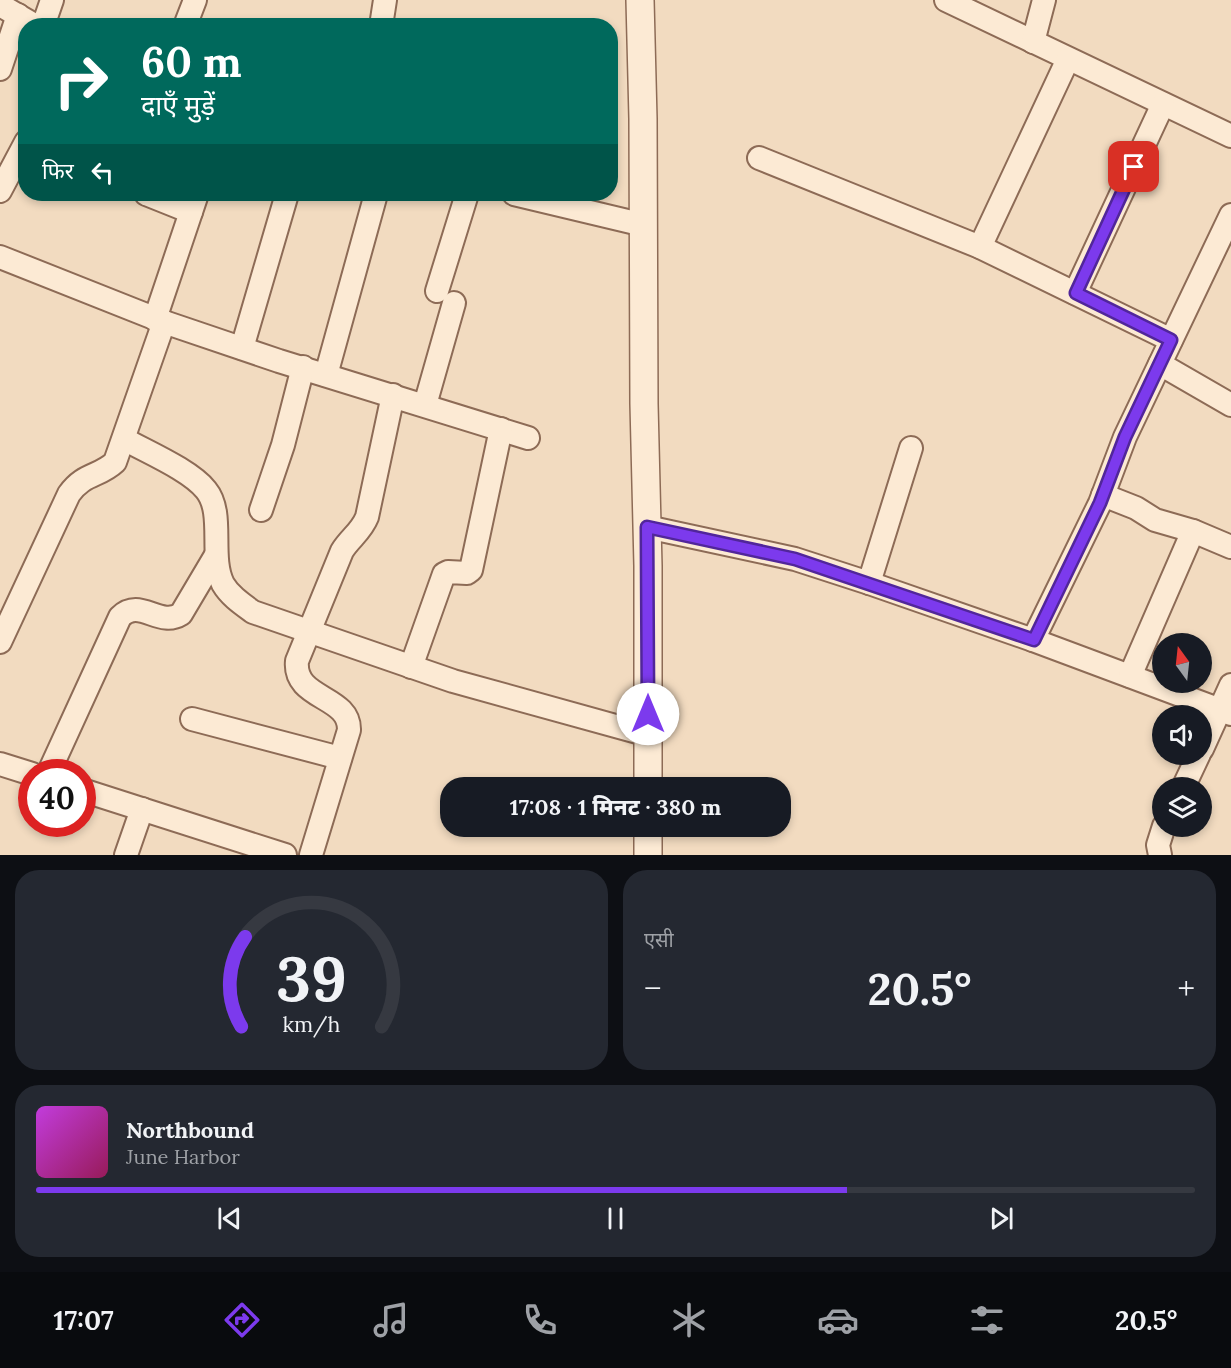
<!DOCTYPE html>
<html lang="hi">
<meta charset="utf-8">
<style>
body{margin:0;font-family:Lora,"Noto Sans Devanagari",serif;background:#242831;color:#f1f3f6;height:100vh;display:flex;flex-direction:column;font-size:22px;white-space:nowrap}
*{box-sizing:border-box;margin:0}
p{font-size:20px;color:#9ea1a6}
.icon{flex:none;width:33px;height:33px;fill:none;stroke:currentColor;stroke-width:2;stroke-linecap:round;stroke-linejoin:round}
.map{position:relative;height:855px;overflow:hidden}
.sheet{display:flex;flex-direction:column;gap:15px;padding:15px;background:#0d0f14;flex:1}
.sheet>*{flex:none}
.hud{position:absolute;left:18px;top:18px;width:600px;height:183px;border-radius:24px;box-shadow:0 3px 9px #0003;background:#00695c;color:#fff;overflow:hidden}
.needle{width:39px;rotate:345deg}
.tools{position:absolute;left:1152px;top:633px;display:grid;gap:12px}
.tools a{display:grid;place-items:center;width:60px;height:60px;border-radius:50%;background:#171b24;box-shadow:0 3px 9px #0003;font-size:30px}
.speed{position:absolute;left:18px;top:759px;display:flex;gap:12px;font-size:30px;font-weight:700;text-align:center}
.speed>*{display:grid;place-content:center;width:78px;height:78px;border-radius:50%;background:#171b24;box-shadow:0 3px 9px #0003;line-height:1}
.speed .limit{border:9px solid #d22;background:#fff;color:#111}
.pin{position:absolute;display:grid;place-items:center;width:51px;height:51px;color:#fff;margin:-26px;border-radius:12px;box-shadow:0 3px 9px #0006}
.me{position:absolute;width:66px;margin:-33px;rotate:0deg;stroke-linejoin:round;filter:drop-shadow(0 0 4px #0008)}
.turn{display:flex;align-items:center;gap:21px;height:126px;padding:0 24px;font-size:27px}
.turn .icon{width:78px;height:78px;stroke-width:2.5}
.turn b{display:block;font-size:42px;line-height:51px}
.then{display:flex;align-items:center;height:57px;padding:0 24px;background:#0003;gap:12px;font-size:22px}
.big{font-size:45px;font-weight:800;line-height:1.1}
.sheet .widget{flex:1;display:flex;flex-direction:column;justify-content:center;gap:9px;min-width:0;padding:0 21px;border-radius:24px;background:#242831}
.sheet .dial{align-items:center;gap:0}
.dial svg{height:156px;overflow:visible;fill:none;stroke:#363941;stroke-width:7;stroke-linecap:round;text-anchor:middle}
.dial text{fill:#f1f3f6;stroke:none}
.song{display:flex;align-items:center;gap:18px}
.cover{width:72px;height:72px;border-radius:9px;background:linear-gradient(135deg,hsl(290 70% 55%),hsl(330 70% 35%))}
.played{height:6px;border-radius:3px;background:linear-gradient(90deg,#7c3aed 70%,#363941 70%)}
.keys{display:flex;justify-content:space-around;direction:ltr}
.heat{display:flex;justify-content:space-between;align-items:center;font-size:33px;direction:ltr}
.sheet .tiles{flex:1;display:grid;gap:15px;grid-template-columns:1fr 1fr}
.widget:last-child{grid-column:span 2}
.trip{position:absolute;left:440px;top:777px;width:351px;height:60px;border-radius:24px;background:#171b24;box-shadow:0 3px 9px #0003;font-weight:800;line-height:60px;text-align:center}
.dock{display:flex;height:96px;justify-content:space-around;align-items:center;background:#090b0e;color:#9ea1a6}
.dock .icon{width:42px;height:42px}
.dock .current{color:#7c3aed}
.dock b{font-size:27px;color:#f1f3f6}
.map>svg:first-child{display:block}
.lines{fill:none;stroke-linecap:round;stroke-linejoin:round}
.minor-casing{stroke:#8d6b56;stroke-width:26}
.tertiary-casing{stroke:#8d6b56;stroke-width:30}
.minor{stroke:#fcead4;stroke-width:22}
.tertiary{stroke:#fcead4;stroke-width:27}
.route-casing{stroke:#51269a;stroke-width:15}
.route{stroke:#7c3aed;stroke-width:10}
</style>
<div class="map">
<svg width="1231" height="855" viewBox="0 0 1231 855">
<rect width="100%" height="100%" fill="#f2dbc0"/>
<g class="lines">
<g class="minor-casing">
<g id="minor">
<polyline points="946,0 1231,136"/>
<polyline points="0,5 36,26"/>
<polyline points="43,26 52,0"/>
<polyline points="185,26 195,0"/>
<polyline points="381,26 385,0"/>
<polyline points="1033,42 1044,0"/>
<polyline points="0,69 18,15"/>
<polyline points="759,158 980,247 1171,340"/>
<polyline points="0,191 26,142"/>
<polyline points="146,194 191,212"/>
<polyline points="514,194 644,225"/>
<polyline points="980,247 1068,59"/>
<polyline points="0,257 164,322 279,361 528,438"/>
<polyline points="437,291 467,194"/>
<polyline points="1075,293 1163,104"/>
<polyline points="155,319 197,194"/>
<polyline points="242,348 287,194"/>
<polyline points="1160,364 1231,405"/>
<polyline points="326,375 376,194"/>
<polyline points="425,405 454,303"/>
<path d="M124,439C147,452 190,470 206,490C225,513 209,556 223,584C230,596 242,604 253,612L453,681L648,735"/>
<polyline points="1103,495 1136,508 1155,520 1193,531 1231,547"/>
<polyline points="261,510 283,445 303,367"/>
<polyline points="647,527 795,559 869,583 1033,640 1231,714"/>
<polyline points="869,583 911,448"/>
<polyline points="1033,640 1100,503 1125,437 1231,215"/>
<path d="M0,642L69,494C84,473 99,477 115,462L164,322"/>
<polyline points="411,667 444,574 448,572 467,573 471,570 501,429"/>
<polyline points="1130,676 1193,531"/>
<polyline points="192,719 340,758"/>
<polyline points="1202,749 1231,685"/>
<polyline points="0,764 32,774"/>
<path d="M49,772L120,617C140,597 159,628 181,614L216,555"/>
<polyline points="1183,788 1199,754"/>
<polyline points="82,790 285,855"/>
<polyline points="126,855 142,809"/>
<path d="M311,855L349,730C350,695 293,700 297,661L342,551C350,538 361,532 367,517L393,395"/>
<polyline points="1160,855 1158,845 1164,826"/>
</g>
</g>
<g class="tertiary-casing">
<g id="tertiary">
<polyline points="640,0 643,119 644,404 648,566 648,788"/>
<polyline points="648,855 648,826"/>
</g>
</g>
<use href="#minor" class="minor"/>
<use href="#tertiary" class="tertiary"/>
</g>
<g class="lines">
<g class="route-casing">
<polyline id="route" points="648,714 647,527 795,559 1034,640 1100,503 1125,437 1171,340 1076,293 1134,167"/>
</g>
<use href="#route" class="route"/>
</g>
</svg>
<div class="tools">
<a><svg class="needle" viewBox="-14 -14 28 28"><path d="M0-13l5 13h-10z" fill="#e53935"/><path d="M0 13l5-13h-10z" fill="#9ea1a6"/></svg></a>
<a><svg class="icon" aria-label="sound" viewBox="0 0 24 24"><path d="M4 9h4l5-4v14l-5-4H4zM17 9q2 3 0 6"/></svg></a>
<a><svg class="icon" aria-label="layers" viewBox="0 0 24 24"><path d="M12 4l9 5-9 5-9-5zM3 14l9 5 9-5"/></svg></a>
</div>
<div class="speed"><div class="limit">40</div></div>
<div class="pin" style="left:1134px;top:167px;background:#d93025"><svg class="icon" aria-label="arrive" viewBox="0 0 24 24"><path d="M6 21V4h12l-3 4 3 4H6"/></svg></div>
<svg class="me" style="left:648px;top:714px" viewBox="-20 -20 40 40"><circle r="19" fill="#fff"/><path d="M0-13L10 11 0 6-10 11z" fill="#7c3aed"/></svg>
<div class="trip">17:08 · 1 मिनट · 380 m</div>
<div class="hud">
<div class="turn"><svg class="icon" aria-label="right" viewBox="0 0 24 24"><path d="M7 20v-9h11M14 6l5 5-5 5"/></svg><div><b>60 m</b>दाएँ मुड़ें</div></div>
<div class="then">फिर<svg class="icon" aria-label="left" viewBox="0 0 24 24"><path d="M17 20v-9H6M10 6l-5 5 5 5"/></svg></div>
</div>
</div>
<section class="sheet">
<div class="tiles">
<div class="widget dial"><svg viewBox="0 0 100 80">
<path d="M14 69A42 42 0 1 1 86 69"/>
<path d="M14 69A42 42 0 0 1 16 23" stroke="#7c3aed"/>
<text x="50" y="56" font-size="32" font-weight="700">39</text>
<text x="50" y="72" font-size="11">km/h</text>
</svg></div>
<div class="widget"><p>एसी</p>
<div class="heat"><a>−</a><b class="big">20.5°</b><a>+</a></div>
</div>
<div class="widget">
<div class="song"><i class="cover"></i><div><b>Northbound</b><p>June Harbor</p></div></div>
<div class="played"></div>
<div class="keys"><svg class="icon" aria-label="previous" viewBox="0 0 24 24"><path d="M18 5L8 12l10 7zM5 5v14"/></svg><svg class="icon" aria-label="pause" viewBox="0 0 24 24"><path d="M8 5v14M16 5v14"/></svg><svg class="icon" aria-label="next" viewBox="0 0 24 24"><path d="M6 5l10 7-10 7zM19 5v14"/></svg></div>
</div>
</div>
</section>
<nav class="dock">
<b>17:07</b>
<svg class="icon current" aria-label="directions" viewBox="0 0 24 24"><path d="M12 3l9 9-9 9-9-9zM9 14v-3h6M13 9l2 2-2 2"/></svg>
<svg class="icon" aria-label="music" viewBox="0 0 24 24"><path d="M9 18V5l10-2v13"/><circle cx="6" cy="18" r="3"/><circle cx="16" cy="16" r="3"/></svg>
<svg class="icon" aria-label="phone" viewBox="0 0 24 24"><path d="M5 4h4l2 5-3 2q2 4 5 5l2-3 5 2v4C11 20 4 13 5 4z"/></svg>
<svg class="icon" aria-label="climate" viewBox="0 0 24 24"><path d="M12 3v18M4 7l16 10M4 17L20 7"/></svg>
<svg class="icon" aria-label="car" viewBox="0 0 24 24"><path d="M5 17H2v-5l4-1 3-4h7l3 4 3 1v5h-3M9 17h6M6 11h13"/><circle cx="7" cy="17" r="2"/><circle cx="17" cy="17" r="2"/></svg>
<svg class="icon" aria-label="filters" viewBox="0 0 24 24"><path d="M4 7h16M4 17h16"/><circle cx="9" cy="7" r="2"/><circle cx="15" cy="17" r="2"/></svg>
<b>20.5°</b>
</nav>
